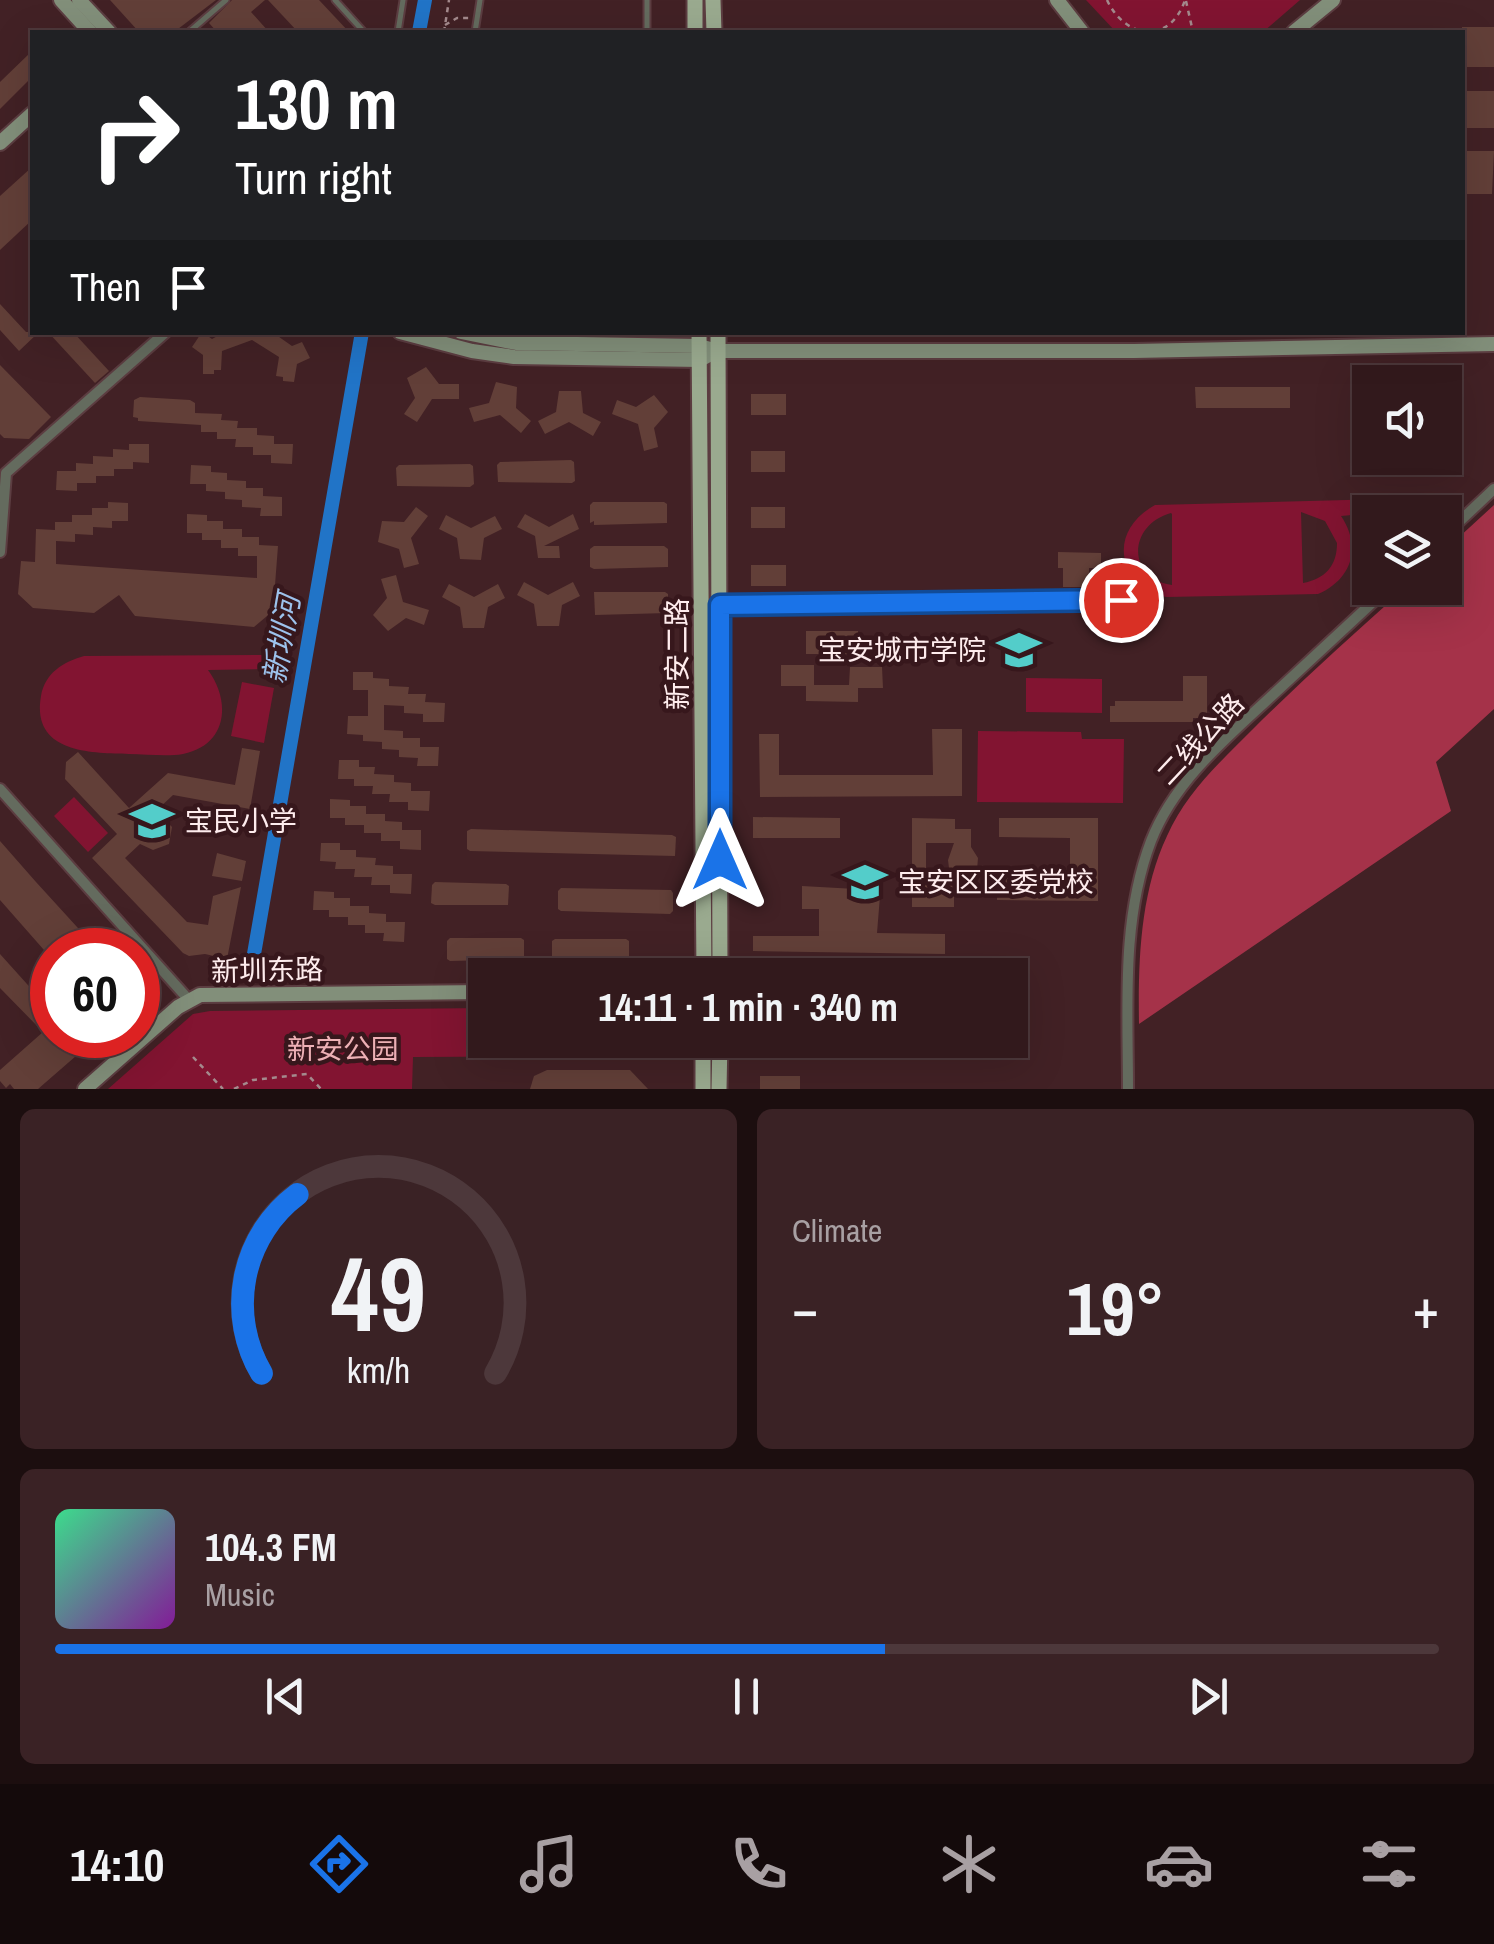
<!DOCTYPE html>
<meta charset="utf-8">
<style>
body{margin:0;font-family:"Archivo Narrow","Noto Sans SC",sans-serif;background:#3a2225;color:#f1f3f6;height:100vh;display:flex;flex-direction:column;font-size:38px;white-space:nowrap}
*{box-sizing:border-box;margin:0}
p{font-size:32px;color:#a8a0a3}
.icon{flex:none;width:55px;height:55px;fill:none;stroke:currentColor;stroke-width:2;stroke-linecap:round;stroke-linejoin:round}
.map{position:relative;height:1089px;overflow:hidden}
.drawer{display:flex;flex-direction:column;gap:20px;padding:20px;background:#1c0e0f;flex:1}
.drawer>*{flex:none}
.guide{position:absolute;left:30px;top:30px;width:1435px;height:305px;border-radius:0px;box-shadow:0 10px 40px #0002,0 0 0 2px #4d383b;background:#202124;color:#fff;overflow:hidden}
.fabs{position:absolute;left:1352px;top:365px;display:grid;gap:20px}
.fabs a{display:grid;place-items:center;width:110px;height:110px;border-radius:0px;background:#32191c;box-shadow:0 10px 40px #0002,0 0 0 2px #4d383b;font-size:50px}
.speed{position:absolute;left:30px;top:928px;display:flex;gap:20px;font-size:50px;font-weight:700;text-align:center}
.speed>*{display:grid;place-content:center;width:130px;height:130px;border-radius:50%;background:#32191c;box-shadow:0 10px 40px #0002,0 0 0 2px #4d383b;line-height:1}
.speed .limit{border:15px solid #d22;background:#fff;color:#111}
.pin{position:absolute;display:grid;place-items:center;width:85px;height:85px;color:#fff;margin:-42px;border:5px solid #fff;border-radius:50%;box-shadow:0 2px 10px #0007}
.me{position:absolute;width:110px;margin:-55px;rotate:0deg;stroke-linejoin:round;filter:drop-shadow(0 0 8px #0008)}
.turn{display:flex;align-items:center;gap:35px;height:210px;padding:0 40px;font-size:45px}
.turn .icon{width:130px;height:130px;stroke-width:2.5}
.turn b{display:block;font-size:70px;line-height:85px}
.then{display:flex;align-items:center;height:95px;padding:0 40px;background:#0003;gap:20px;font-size:38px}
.big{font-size:75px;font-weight:700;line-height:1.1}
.drawer .tile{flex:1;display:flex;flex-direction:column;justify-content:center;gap:15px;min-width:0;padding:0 35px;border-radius:15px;background:#3a2225}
.drawer .dial{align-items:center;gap:0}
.dial svg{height:260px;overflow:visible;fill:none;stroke:#4d383b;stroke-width:7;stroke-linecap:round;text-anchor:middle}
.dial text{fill:#f1f3f6;stroke:none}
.song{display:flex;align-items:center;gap:30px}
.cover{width:120px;height:120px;border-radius:15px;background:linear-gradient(135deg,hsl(150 70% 55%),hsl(290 70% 35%))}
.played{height:10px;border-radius:5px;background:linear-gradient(90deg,#1a73e8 60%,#4d383b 60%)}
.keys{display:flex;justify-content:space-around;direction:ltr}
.heat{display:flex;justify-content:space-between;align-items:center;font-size:55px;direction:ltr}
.drawer .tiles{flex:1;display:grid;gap:20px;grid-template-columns:1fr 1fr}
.tile:last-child{grid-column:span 2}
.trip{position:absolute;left:468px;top:958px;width:560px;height:100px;border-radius:0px;background:#32191c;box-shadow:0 10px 40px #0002,0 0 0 2px #4d383b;font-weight:700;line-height:100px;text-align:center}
.menu{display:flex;height:160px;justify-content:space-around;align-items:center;background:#140a0b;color:#a8a0a3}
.menu .icon{width:70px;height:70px}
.menu .selected{color:#1a73e8}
.menu b{font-size:45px;color:#f1f3f6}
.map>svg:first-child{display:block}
.green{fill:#821431;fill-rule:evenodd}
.forest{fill:#a53249}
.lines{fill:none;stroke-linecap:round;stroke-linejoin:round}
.canal{stroke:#2174c7;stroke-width:14}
.building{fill:#623f38;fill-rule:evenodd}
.lane-casing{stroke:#5c3d41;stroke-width:9}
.street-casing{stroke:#5c3d41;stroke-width:14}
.secondary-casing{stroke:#5c3d41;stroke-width:18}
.primary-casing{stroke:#5c3d41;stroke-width:19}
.path{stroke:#a48a8d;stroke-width:2.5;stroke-dasharray:5 5;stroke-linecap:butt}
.lane{stroke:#646b5e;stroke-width:5}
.street{stroke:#646b5e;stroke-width:10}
.secondary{stroke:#828f7a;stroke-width:14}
.primary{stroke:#9aaa8f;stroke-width:15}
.route-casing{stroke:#114b97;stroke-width:25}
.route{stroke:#1a73e8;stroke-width:18}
.labels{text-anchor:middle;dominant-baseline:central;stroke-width:9;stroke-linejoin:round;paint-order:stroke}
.poi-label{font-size:28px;fill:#feeced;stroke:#37171c;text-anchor:start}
.street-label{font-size:28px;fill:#feeced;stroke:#37171c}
.park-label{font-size:28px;fill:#edb0b5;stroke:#37171c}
.water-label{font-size:30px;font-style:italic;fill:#9dc2ec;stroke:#37171c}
</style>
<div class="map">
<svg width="1494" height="1089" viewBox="0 0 1494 1089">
<rect width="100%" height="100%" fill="#422125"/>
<g class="green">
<polygon points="1086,0 1300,0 1263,32 1116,32"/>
<path d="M1385,499V512L1341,516C1362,547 1352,579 1318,594L1166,597C1116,583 1108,531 1155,505ZM1301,512L1325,521L1337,543C1337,566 1325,579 1303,583ZM1171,513L1172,514V585C1126,578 1128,525 1171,513Z"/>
<path d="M267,655V669L208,670C231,701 228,745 183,754C166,757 146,754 129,754C90,753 31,753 41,696C45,673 63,662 84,656Z"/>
<polygon points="1026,678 1102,679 1102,713 1026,712"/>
<polygon points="242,682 274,688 264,743 231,736"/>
<polygon points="978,731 1081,732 1082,739 1124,739 1123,803 977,802"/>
<polygon points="74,797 108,833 88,852 54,816"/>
<polygon points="485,1008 485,1040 662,1040 662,1056 413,1057 412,1089 108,1089 193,1014 210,1011"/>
</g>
<path class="forest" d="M1494,505V709L1436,762L1451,811L1139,1024C1138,962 1140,893 1167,836C1186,793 1220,762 1253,729C1302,680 1354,634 1405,588H1445V550Z"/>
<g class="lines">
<g class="canal">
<polyline points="419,32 425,0"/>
<polyline points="254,954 362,332"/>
</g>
</g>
<g class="building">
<polygon points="110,0 216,0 174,32 139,32"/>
<polygon points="232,0 265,0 251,12 269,32 217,32 209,23"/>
<polygon points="268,0 319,0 349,32 298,32"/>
<rect x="1462" y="27" width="32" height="40"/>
<polygon points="32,51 32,77 0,109 0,82"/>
<rect x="1462" y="91" width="32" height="37"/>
<polygon points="1462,151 1494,151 1492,194 1462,194"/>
<polygon points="32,167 32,220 0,250 0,196"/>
<polygon points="0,304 26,332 39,332 19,351 0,330"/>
<polygon points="48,332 73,332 109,371 95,383"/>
<polygon points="202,332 212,339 225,332 272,332 292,346 302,342 310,358 297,364 294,382 283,381 283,377 276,376 279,357 252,340 222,351 221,370 214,370 214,374 203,374 203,355 192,347"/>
<polygon points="0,365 51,417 29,439 4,438 0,434"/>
<polygon points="426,367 439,384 459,384 459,399 432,399 417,422 404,414 415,398 407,378"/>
<polygon points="496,382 517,387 516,408 531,421 521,433 500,415 474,422 469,408 489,403"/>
<polygon points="1195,387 1290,387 1290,408 1196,408"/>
<polygon points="559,391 581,391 583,413 601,422 593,436 569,422 545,434 538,421 556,412"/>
<rect x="751" y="394" width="35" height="21"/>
<polygon points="654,395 668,412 654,428 658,447 644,451 638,424 612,414 617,400 636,407"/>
<polygon points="140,397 190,400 195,403 195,413 222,414 221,420 238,421 237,428 257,428 257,435 274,436 274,444 293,444 292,464 271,463 271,455 253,455 253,447 235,447 236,439 217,439 217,432 201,432 201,425 138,421 138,418 133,417 134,400"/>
<polygon points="129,444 149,444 149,463 133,462 133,469 114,469 114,476 96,476 96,483 77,483 77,491 56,490 57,471 76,471 76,463 93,464 93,456 113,457 113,449 129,450"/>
<rect x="751" y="451" width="34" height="21"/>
<polygon points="571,460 574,462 575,481 572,483 498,482 497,465 500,462"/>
<polygon points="470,464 473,466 474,484 470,487 397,486 396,468 399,465"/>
<polygon points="191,465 211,466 211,472 227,473 227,480 246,481 246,488 263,488 263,496 282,497 282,516 260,516 261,508 242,507 242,500 225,499 225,492 206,491 206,484 190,484"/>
<polygon points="108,502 128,503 128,521 112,521 112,528 93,527 93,535 75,534 75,542 56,541 56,564 257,578 257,556 238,556 238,548 221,548 221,540 202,540 202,533 187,533 187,514 207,515 207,521 223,521 223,529 242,529 242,537 259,537 259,545 278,546 273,611 254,627 135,616 119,595 94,613 33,608 18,594 21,561 35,562 36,529 55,530 55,522 72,522 72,515 92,515 92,508 108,508"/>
<polygon points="593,502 664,502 667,504 667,523 594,525 594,521 590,523 590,505"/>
<polygon points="416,507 428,516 411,538 419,564 404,568 399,549 378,542 382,521 404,522"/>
<rect x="751" y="507" width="34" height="21"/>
<polygon points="525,514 549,527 573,514 579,529 544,546 559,546 560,558 538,558 535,536 517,527"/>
<polygon points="446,515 471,528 495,516 502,529 484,538 481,560 460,559 457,538 439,529"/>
<polygon points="594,546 664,546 668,549 668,567 594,569 590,567 590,549"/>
<polygon points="1058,552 1101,553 1101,568 1089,568 1089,587 1063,587 1063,568 1058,568"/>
<rect x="751" y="565" width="35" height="21"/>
<polygon points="396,575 403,602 429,610 424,625 406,618 388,631 373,615 387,598 381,579"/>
<polygon points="524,582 548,595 573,582 580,596 562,605 559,626 537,626 534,604 517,595"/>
<polygon points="449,584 474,597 498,584 505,598 488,607 484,628 463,628 460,607 442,597"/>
<polygon points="594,592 665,592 668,594 668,613 595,615"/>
<rect x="806" y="631" width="52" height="23"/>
<polygon points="781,665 814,665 814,685 849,685 850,667 882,667 883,688 858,688 858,702 806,701 806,686 781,686"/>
<polygon points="353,672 373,672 373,678 389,679 389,686 409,687 408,694 426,694 425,702 445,703 444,722 423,722 423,714 404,713 404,706 384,705 384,730 403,731 403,738 420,738 420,747 439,747 438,766 417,766 418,758 399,757 399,750 382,749 382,742 363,741 363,735 347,734 348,716 368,716 368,690 353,690"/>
<polygon points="1183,676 1207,676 1207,718 1193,718 1193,722 1110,722 1110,706 1115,706 1115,701 1183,701"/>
<polygon points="932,729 962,729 962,796 760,797 759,734 779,734 779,775 933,775"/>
<polygon points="242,748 260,751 250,809 173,795 156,811 172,827 169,844 153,850 140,844 125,858 187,922 208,925 213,896 241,887 227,959 205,954 189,956 183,953 92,858 117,834 65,779 66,762 78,752 129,808 168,773 235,785"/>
<polygon points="339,760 359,760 359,767 375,767 374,774 394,775 394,782 411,783 411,791 430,791 429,811 408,810 408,802 389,802 390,794 372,794 373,786 354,786 354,779 338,779"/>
<polygon points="330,799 350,800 350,806 366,806 366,814 385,814 385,821 402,822 402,830 421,830 421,850 400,849 400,841 381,841 381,833 364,833 364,825 345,825 345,818 330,818"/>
<polygon points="753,817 840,818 840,838 753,838"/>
<path d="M912,818L955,819V829H971V847L978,858L977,870L971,880V896H954V907H912ZM926,843H954L948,860L951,884H926Z"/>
<polygon points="999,818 1098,818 1098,901 997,900 997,877 1070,877 1070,838 999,837"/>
<polygon points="471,829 672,835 676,837 675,856 470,851 467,849 467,831"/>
<polygon points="0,841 36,882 98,950 52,950 52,958 44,950 0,900"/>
<polygon points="321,843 340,843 340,850 356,850 356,857 376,858 375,865 393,866 393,874 412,874 411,894 390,893 390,885 371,885 372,877 354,877 355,869 335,869 336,862 320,861"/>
<polygon points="217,853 246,861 242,881 212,876"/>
<polygon points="435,882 506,884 509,886 508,905 435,905 431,903 432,885"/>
<polygon points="802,886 874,890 874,896 880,896 877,933 945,934 945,954 753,951 753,936 819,936 819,909 802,909"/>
<polygon points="561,888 671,890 673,893 673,911 670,914 561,911 558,909 558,891"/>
<polygon points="314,891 334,892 334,898 350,898 350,906 369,906 369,913 386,914 386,922 405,922 404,942 383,941 384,933 365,933 365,925 348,925 348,917 329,917 329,910 313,910"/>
<polygon points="450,938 521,938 524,940 524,959 450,961 447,959 447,941"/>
<polygon points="555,939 626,939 629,941 629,959 555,962 552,959 552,941"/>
<polygon points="0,954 45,1004 52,1016 52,1035 72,1035 84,1049 38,1089 14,1089 10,1084 6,1088 0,1081 0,1070 43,1032 0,988"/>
<polygon points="547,1070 630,1070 648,1089 530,1089 534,1076"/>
<rect x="760" y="1076" width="40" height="13"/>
</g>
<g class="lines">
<g class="lane-casing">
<g id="lane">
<polyline points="335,0 364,32"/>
<polyline points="189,32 226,0"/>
<polyline points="398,32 403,0"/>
<polyline points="475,32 480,0"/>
<polyline points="647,32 647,0"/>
<polyline points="724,605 1121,600"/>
<polyline points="723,969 990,969"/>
</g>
</g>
<g class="street-casing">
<g id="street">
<polyline points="1445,535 1494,489"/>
<polyline points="0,552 6,473 166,332"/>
<polyline points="0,789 189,1000"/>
<path d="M1128,1089C1128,1007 1121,920 1151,841C1175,779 1230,735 1277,691C1314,657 1351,622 1388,588"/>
</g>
</g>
<g class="secondary-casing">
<g id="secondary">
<polyline points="61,0 90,32"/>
<polyline points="79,0 109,32"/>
<polyline points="1057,0 1082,32"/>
<polyline points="1294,32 1333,0"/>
<polyline points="0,143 32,114"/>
<polyline points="400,332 472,351 514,357 700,360 709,355"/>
<polyline points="461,332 516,343 699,346 718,351 1134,351 1494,344"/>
<polyline points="85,1089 178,1007 200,995 485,992"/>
</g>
</g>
<g class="primary-casing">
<g id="primary">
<polyline points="695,0 695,32"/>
<polyline points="713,0 714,32"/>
<polyline points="699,332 704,975"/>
<polyline points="718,332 720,975"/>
<polyline points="703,1089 703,1040"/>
<polyline points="719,1089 720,1040"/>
</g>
</g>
<g class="path">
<path d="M1107,0C1125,39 1170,45 1185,0"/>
<polyline points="1186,1 1193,32"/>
<polyline points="445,25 457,18 469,18"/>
<polyline points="444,32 449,0"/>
<polyline points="193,1057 223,1089"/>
<polyline points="234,1089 253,1080 307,1074 321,1089"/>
</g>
<use href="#lane" class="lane"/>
<use href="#street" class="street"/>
<use href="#secondary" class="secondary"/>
<use href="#primary" class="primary"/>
</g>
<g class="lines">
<g class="route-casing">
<polyline id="route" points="720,860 720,605 1121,600"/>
</g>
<use href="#route" class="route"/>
</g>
<defs>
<g id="school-bare" transform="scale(3.45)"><path d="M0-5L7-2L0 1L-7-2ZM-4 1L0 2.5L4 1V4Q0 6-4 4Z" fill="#53cdca" stroke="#37171c" stroke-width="2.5" paint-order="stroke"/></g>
</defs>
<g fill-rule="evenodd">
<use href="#school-bare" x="1019" y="650"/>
<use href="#school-bare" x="152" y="821"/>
<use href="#school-bare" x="865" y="882"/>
</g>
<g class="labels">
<g class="poi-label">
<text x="986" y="650" text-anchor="end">宝安城市学院</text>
<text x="185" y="821">宝民小学</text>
<text x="898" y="882">宝安区区委党校</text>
</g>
<g class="street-label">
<text transform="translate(677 654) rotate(-90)">新安二路</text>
<text transform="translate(1200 739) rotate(-47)">二线公路</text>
<text transform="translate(267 970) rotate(-1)">新圳东路</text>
</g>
<g class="park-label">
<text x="343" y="1049">新安公园</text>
</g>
<g class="water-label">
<text transform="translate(281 639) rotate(-80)">新圳河</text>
</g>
</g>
</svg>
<div class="fabs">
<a><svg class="icon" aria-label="sound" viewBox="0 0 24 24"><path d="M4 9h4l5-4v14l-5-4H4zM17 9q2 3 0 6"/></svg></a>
<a><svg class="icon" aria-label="layers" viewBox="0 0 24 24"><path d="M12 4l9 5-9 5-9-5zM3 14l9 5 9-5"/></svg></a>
</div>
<div class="speed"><div class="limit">60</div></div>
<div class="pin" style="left:1121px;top:600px;background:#d93025"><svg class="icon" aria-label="arrive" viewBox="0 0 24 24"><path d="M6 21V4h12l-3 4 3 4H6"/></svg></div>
<svg class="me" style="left:720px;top:860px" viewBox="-20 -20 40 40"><path d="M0-17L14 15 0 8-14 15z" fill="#1a73e8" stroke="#fff" stroke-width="4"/></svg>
<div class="trip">14:11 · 1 min · 340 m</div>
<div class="guide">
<div class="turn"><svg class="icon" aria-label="right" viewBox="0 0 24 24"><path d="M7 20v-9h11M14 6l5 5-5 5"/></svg><div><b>130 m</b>Turn right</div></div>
<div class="then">Then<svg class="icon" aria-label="arrive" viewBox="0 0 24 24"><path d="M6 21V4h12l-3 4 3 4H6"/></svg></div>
</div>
</div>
<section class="drawer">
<div class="tiles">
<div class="tile dial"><svg viewBox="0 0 100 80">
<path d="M14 69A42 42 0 1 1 86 69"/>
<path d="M14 69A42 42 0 0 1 25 14" stroke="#1a73e8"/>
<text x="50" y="56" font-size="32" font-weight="700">49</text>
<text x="50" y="72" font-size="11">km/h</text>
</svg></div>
<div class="tile"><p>Climate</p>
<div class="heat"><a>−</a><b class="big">19°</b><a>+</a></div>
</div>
<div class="tile">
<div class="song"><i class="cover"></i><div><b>104.3 FM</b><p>Music</p></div></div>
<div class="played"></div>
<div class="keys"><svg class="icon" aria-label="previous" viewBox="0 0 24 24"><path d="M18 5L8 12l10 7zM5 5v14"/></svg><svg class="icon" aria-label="pause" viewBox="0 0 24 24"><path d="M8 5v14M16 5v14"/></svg><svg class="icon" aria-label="next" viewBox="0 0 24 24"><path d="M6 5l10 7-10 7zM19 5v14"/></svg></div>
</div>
</div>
</section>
<nav class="menu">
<b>14:10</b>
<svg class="icon selected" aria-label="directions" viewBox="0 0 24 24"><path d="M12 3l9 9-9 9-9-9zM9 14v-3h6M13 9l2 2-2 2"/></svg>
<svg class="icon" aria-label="music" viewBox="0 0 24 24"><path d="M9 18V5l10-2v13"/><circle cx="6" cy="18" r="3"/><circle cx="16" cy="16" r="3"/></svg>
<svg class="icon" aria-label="phone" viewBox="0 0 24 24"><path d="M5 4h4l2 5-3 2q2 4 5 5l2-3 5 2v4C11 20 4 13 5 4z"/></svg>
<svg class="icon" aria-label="climate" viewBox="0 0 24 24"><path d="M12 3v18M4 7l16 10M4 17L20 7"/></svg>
<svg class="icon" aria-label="car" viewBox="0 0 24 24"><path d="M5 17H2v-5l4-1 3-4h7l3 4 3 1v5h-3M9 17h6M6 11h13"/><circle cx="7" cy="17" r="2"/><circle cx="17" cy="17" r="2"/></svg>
<svg class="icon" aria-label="filters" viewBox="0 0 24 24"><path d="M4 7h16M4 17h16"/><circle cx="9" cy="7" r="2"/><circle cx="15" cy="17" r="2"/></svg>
</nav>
